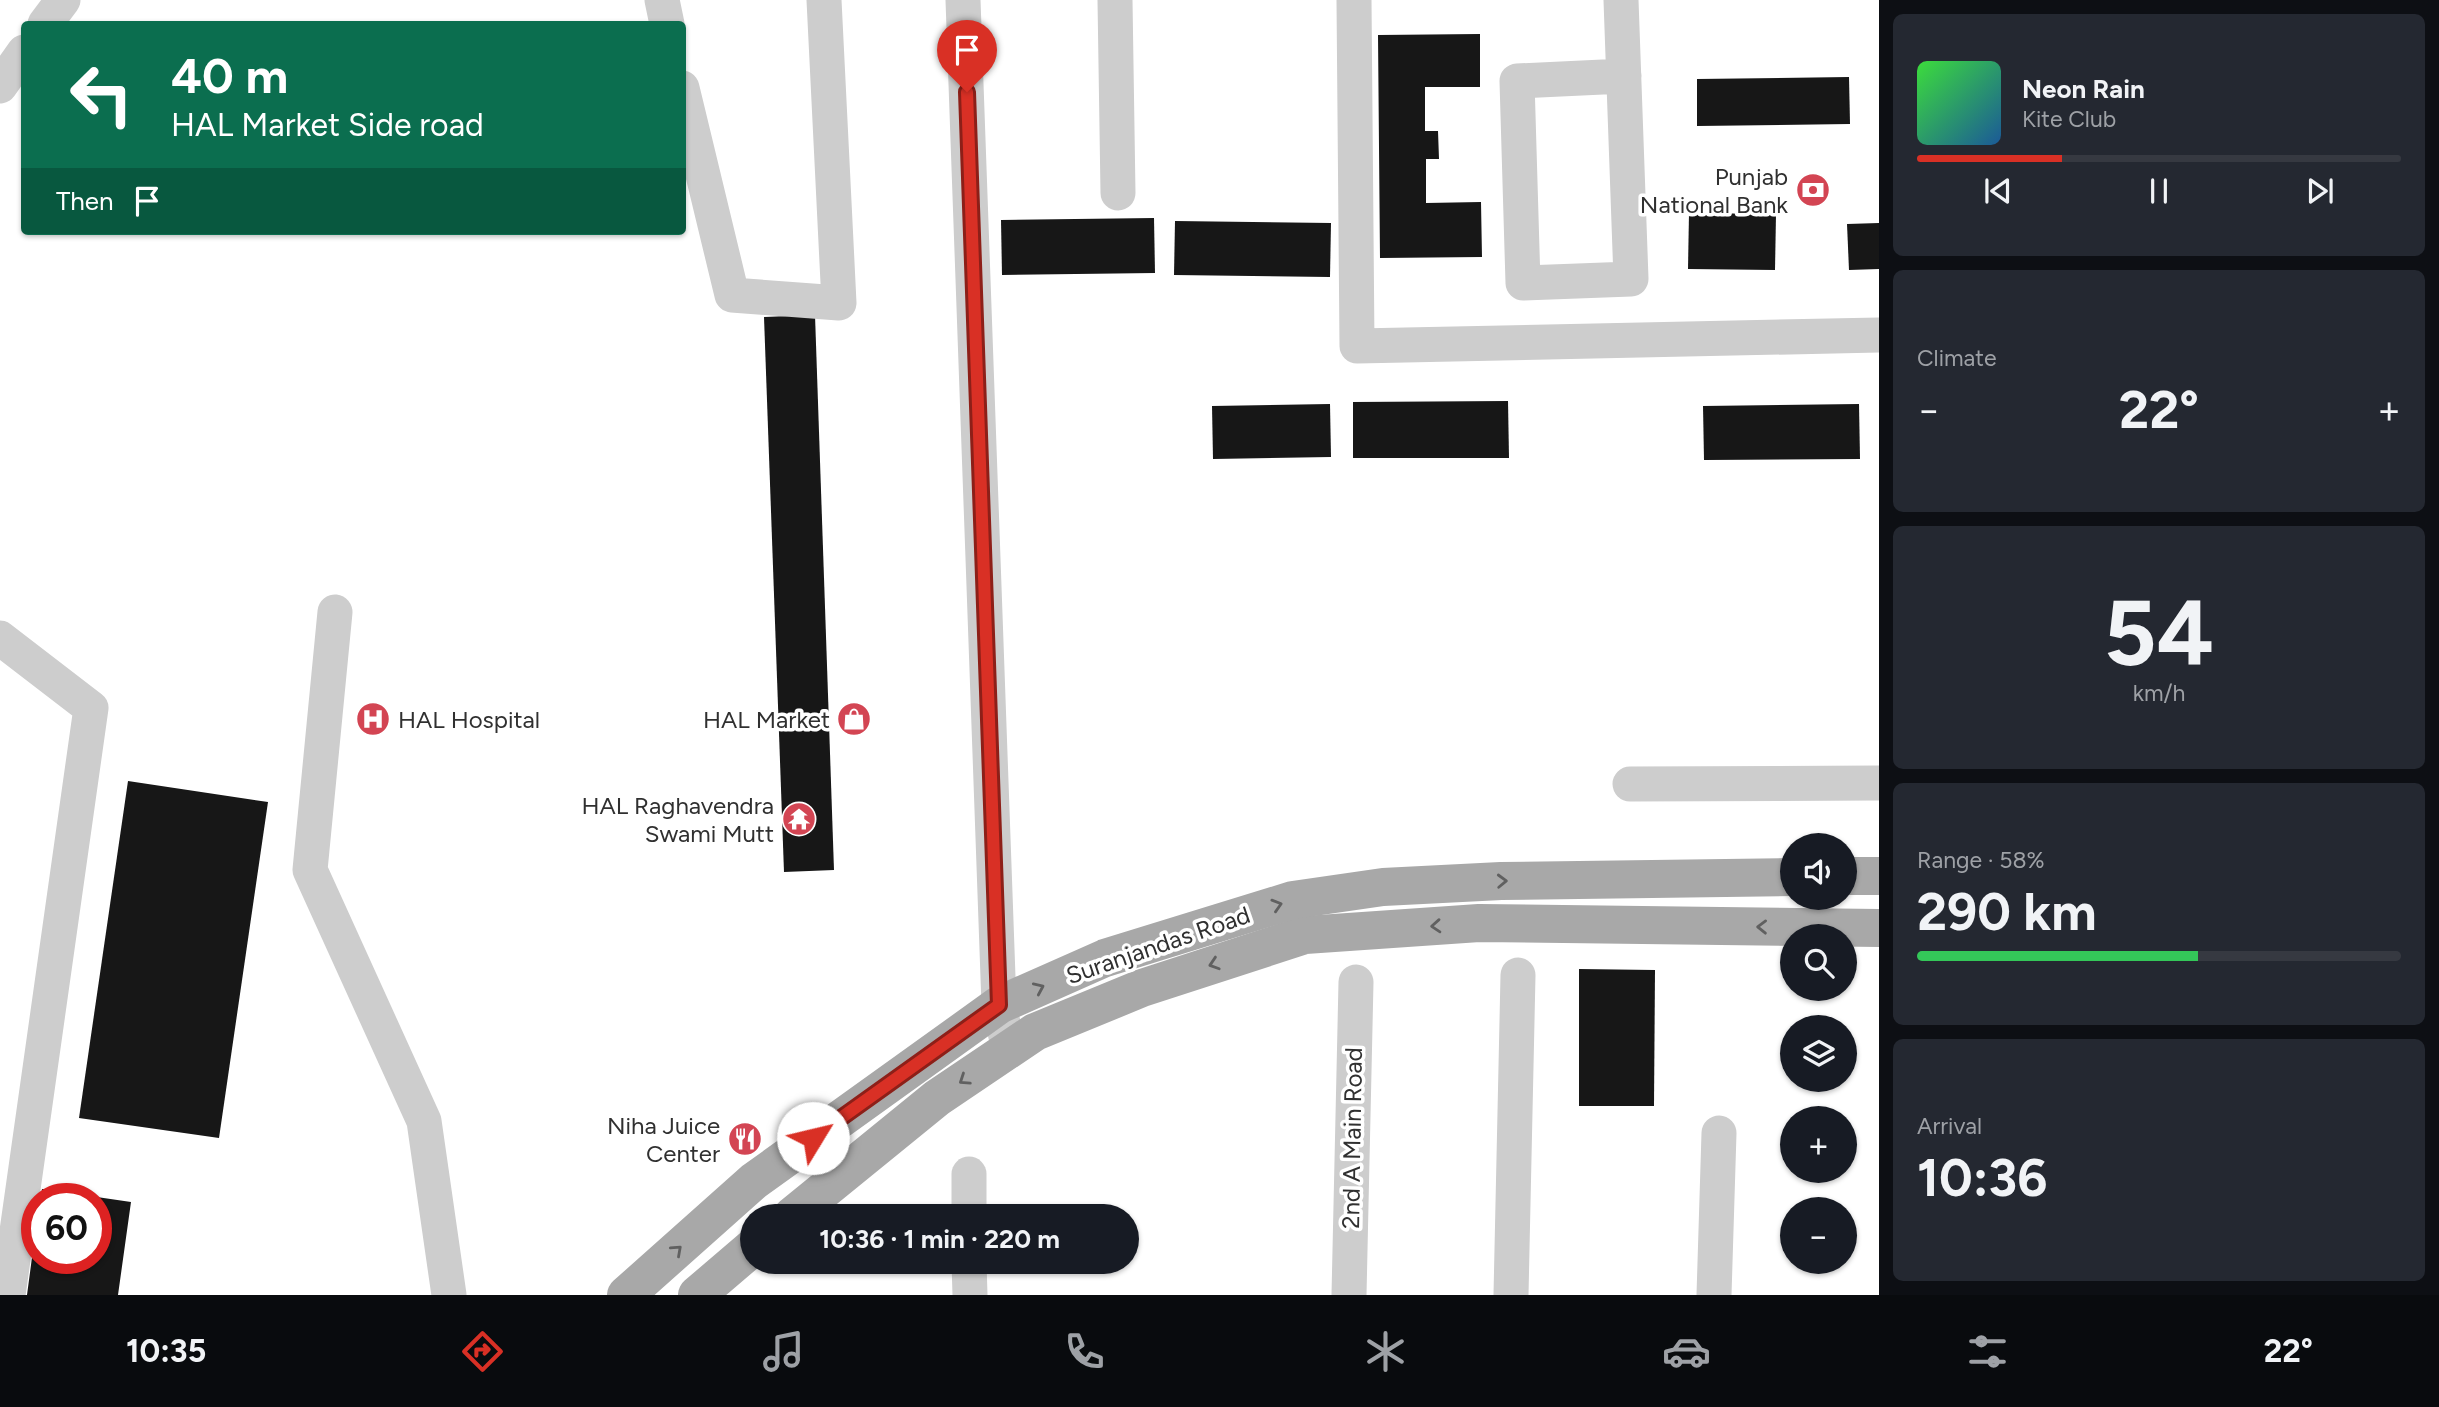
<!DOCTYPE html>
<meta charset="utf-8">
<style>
body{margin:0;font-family:Figtree,sans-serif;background:#242831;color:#f1f3f6;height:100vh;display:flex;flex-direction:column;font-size:26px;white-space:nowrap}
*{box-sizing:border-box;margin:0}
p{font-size:23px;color:#9ea1a6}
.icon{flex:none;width:38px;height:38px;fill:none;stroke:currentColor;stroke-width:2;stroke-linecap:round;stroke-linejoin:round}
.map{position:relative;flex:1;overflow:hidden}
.details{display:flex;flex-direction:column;gap:14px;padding:14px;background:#0d0f14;width:560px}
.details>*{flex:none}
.hud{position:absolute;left:21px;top:21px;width:665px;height:214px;border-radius:7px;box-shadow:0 2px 5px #0004;background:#0b6e4f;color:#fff;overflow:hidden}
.controls{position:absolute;left:1780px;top:833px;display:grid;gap:14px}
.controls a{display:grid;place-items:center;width:77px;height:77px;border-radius:50%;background:#171b24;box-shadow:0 2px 5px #0004;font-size:35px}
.speed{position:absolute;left:21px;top:1183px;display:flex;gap:14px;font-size:35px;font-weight:700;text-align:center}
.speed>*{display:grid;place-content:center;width:91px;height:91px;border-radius:50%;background:#171b24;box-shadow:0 2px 5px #0004;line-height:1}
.speed .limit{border:10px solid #d22;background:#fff;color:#111}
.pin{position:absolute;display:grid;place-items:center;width:60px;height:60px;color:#fff;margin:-72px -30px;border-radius:50% 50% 50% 0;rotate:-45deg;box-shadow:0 0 7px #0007}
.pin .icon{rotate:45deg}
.me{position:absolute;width:77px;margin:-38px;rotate:54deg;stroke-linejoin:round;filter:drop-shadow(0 0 5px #0008)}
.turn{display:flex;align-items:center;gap:24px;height:147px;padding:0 35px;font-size:32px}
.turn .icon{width:91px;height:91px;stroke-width:2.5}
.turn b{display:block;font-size:49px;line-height:60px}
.then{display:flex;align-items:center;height:66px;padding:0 35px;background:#0003;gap:14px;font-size:26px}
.big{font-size:52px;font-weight:700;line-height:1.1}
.details .tile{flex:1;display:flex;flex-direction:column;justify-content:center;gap:10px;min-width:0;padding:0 24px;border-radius:10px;background:#242831}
.details .dial{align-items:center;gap:0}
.dial b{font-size:91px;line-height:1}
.song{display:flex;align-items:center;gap:21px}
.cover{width:84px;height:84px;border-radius:10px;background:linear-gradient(135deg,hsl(120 70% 55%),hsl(210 70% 35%))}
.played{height:7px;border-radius:4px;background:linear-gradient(90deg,#d93025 30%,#363941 30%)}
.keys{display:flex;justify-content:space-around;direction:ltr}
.heat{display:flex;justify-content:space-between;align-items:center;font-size:38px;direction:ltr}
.charge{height:10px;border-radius:5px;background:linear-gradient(90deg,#34c759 58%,#363941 0)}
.trip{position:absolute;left:740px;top:1204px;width:399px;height:70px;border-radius:35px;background:#171b24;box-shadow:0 2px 5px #0004;font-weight:700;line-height:70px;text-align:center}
.menu{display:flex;height:112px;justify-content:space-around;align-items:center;background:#090b0e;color:#9ea1a6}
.menu .icon{width:49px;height:49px}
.menu .on{color:#d93025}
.menu b{font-size:32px;color:#f1f3f6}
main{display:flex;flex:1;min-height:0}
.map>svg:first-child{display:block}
.building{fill:#171717}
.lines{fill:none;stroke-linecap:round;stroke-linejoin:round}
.minor{stroke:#cdcdcd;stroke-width:35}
.major{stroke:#a8a8a8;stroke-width:38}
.oneway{stroke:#606060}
.route-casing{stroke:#8d1f18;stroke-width:18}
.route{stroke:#d93025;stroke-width:12}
.labels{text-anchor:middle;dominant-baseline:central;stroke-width:7;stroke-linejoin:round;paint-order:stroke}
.poi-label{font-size:24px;fill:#303030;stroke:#fff;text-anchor:end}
.street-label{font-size:24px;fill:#303030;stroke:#fff}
</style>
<main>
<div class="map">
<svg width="1879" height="1295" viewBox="0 0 1879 1295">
<rect width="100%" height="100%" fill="#fff"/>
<g class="building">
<polygon points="1480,34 1480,87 1425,87 1425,131 1438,131 1439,159 1426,159 1426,203 1481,202 1482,257 1380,258 1378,35"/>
<polygon points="1849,77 1850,124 1697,126 1697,79"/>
<polygon points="1689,213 1776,214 1775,270 1688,269"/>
<polygon points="1154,218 1155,273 1002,275 1001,220"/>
<polygon points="1175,221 1331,223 1330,277 1174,275"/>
<polygon points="1879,223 1879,269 1849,270 1847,224"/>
<polygon points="815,315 834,870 784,872 764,317"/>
<polygon points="1508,401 1509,458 1353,458 1353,402"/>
<polygon points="1330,404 1331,457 1213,459 1212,406"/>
<polygon points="1859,404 1860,459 1704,460 1703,406"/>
<polygon points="128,781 268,802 219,1138 79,1118"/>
<polygon points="1579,969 1655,970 1654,1106 1579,1106"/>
<polygon points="42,1189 131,1202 118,1295 27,1295 35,1235 37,1258 96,1258 96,1199 41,1199"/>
</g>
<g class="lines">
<g class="minor">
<polyline points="662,0 667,24"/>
<polyline points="963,0 999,1005 1009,1050"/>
<polyline points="1115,0 1118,193"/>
<polyline points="1354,0 1357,346 1879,335"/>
<polyline points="1621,0 1631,279 1523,283 1517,81 1624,76"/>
<polyline points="45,24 63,0"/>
<polyline points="0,86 24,52"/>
<polyline points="682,88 732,295 839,303 824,0"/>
<polyline points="335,612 310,870 424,1121 449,1295"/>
<polyline points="0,638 91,708 8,1295"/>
<polyline points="1630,784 1879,783"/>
<polyline points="969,1174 969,1216"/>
<polyline points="969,1262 970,1295"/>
<polyline points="1349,1295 1356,982"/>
<polyline points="1511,1295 1518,975"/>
<polyline points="1714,1295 1719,1133"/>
</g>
<g class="major">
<polyline points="1844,876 1879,876"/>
<polyline points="792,1216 937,1098 1035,1032 1142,988 1305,935 1479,923 1879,928"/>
<polyline points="626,1295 754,1181 999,1005 1105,958 1293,900 1383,887 1501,881 1792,877"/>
<polyline points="697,1295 752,1248"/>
</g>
</g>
<defs><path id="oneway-chevron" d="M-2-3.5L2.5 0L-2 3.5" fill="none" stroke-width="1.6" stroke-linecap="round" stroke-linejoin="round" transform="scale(1.75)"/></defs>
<g class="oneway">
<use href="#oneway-chevron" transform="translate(1502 881) rotate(-2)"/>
<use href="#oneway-chevron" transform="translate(1277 905) rotate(-17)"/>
<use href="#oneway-chevron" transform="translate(1436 926) rotate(176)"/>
<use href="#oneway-chevron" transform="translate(1762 927) rotate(-179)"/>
<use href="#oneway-chevron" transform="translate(1214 964) rotate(162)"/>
<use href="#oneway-chevron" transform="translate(1039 988) rotate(-24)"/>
<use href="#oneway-chevron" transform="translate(964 1080) rotate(146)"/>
<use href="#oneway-chevron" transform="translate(677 1250) rotate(-42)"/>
</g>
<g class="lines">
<g class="route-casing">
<polyline id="route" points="813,1138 999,1005 967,92"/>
</g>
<use href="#route" class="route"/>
</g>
<defs>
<g id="bank-disc" transform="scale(1.75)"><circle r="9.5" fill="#d34553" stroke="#fff"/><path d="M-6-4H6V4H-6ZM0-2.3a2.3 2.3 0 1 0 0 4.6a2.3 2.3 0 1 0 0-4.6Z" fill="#fff"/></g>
<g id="hospital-disc" transform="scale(1.75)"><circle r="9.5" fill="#d34553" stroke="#fff"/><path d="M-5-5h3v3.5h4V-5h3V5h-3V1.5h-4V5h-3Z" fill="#fff"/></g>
<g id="shop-disc" transform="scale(1.75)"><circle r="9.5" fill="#d34553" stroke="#fff"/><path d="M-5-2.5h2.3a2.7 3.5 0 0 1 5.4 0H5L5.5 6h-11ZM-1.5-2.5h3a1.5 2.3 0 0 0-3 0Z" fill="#fff"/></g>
<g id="temple-disc" transform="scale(1.75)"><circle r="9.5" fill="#d34553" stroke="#fff"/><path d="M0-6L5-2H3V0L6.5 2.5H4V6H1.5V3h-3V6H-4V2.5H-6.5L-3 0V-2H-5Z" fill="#fff"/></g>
<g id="restaurant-disc" transform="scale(1.75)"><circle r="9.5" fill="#d34553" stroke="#fff"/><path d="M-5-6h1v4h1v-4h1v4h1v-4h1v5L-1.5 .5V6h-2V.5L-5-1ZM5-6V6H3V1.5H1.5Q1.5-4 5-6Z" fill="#fff"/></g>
</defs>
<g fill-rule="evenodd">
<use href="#bank-disc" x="1813" y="190"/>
<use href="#hospital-disc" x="373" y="719"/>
<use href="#shop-disc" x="854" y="719"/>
<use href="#temple-disc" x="799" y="819"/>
<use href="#restaurant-disc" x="745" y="1139"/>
</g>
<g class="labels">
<g class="poi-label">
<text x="1788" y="176">Punjab<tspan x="1788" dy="28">National Bank</tspan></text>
<text x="398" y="719" text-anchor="start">HAL Hospital</text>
<text x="830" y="719">HAL Market</text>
<text x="774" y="805">HAL Raghavendra<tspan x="774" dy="28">Swami Mutt</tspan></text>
<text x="720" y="1125">Niha Juice<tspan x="720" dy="28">Center</tspan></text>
</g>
<g class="street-label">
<text transform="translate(1158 945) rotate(-19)">Suranjandas Road</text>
<text transform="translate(1352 1138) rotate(-89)">2nd A Main Road</text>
</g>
</g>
</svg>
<div class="controls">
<a><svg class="icon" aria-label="sound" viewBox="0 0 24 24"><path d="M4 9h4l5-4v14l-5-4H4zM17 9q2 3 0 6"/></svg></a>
<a><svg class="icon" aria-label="search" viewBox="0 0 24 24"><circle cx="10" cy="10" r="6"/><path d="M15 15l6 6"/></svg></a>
<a><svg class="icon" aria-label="layers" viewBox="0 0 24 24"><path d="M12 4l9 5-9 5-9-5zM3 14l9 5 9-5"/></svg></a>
<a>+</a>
<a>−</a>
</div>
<div class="speed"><div class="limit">60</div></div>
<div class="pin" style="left:967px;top:92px;background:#d93025"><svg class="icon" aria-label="arrive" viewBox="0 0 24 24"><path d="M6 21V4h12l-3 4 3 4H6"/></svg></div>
<svg class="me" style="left:813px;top:1138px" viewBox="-20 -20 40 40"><circle r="19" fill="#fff"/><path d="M0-13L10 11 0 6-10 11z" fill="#d93025"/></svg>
<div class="trip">10:36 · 1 min · 220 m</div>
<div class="hud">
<div class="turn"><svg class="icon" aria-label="left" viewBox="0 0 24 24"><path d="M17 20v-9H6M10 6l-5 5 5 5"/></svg><div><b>40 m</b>HAL Market Side road</div></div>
<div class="then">Then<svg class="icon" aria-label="arrive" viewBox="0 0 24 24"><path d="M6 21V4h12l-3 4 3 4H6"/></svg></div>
</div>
</div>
<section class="details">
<div class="tile">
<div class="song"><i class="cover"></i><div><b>Neon Rain</b><p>Kite Club</p></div></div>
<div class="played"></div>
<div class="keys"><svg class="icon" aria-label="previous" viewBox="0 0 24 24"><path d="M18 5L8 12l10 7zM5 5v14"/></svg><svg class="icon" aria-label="pause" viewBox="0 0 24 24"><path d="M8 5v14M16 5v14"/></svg><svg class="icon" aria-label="next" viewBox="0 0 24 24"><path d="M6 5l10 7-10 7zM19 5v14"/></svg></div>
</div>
<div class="tile"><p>Climate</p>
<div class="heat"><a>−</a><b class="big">22°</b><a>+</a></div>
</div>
<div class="tile dial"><b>54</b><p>km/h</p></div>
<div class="tile"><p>Range · 58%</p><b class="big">290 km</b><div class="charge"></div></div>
<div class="tile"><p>Arrival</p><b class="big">10:36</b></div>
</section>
</main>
<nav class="menu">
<b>10:35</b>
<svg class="icon on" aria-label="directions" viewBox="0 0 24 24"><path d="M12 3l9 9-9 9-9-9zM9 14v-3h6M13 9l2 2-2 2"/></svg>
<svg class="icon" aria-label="music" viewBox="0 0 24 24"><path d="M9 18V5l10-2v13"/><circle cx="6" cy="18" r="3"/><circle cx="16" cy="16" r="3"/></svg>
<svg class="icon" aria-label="phone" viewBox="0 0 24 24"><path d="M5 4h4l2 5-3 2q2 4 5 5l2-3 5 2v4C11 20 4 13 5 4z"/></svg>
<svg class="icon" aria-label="climate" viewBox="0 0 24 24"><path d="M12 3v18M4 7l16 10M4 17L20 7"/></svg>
<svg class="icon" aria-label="car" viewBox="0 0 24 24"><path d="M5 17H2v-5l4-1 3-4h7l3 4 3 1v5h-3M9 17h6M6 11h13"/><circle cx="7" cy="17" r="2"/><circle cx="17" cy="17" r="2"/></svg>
<svg class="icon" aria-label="filters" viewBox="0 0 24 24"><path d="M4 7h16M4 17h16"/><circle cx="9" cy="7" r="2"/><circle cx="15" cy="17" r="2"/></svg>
<b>22°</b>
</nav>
